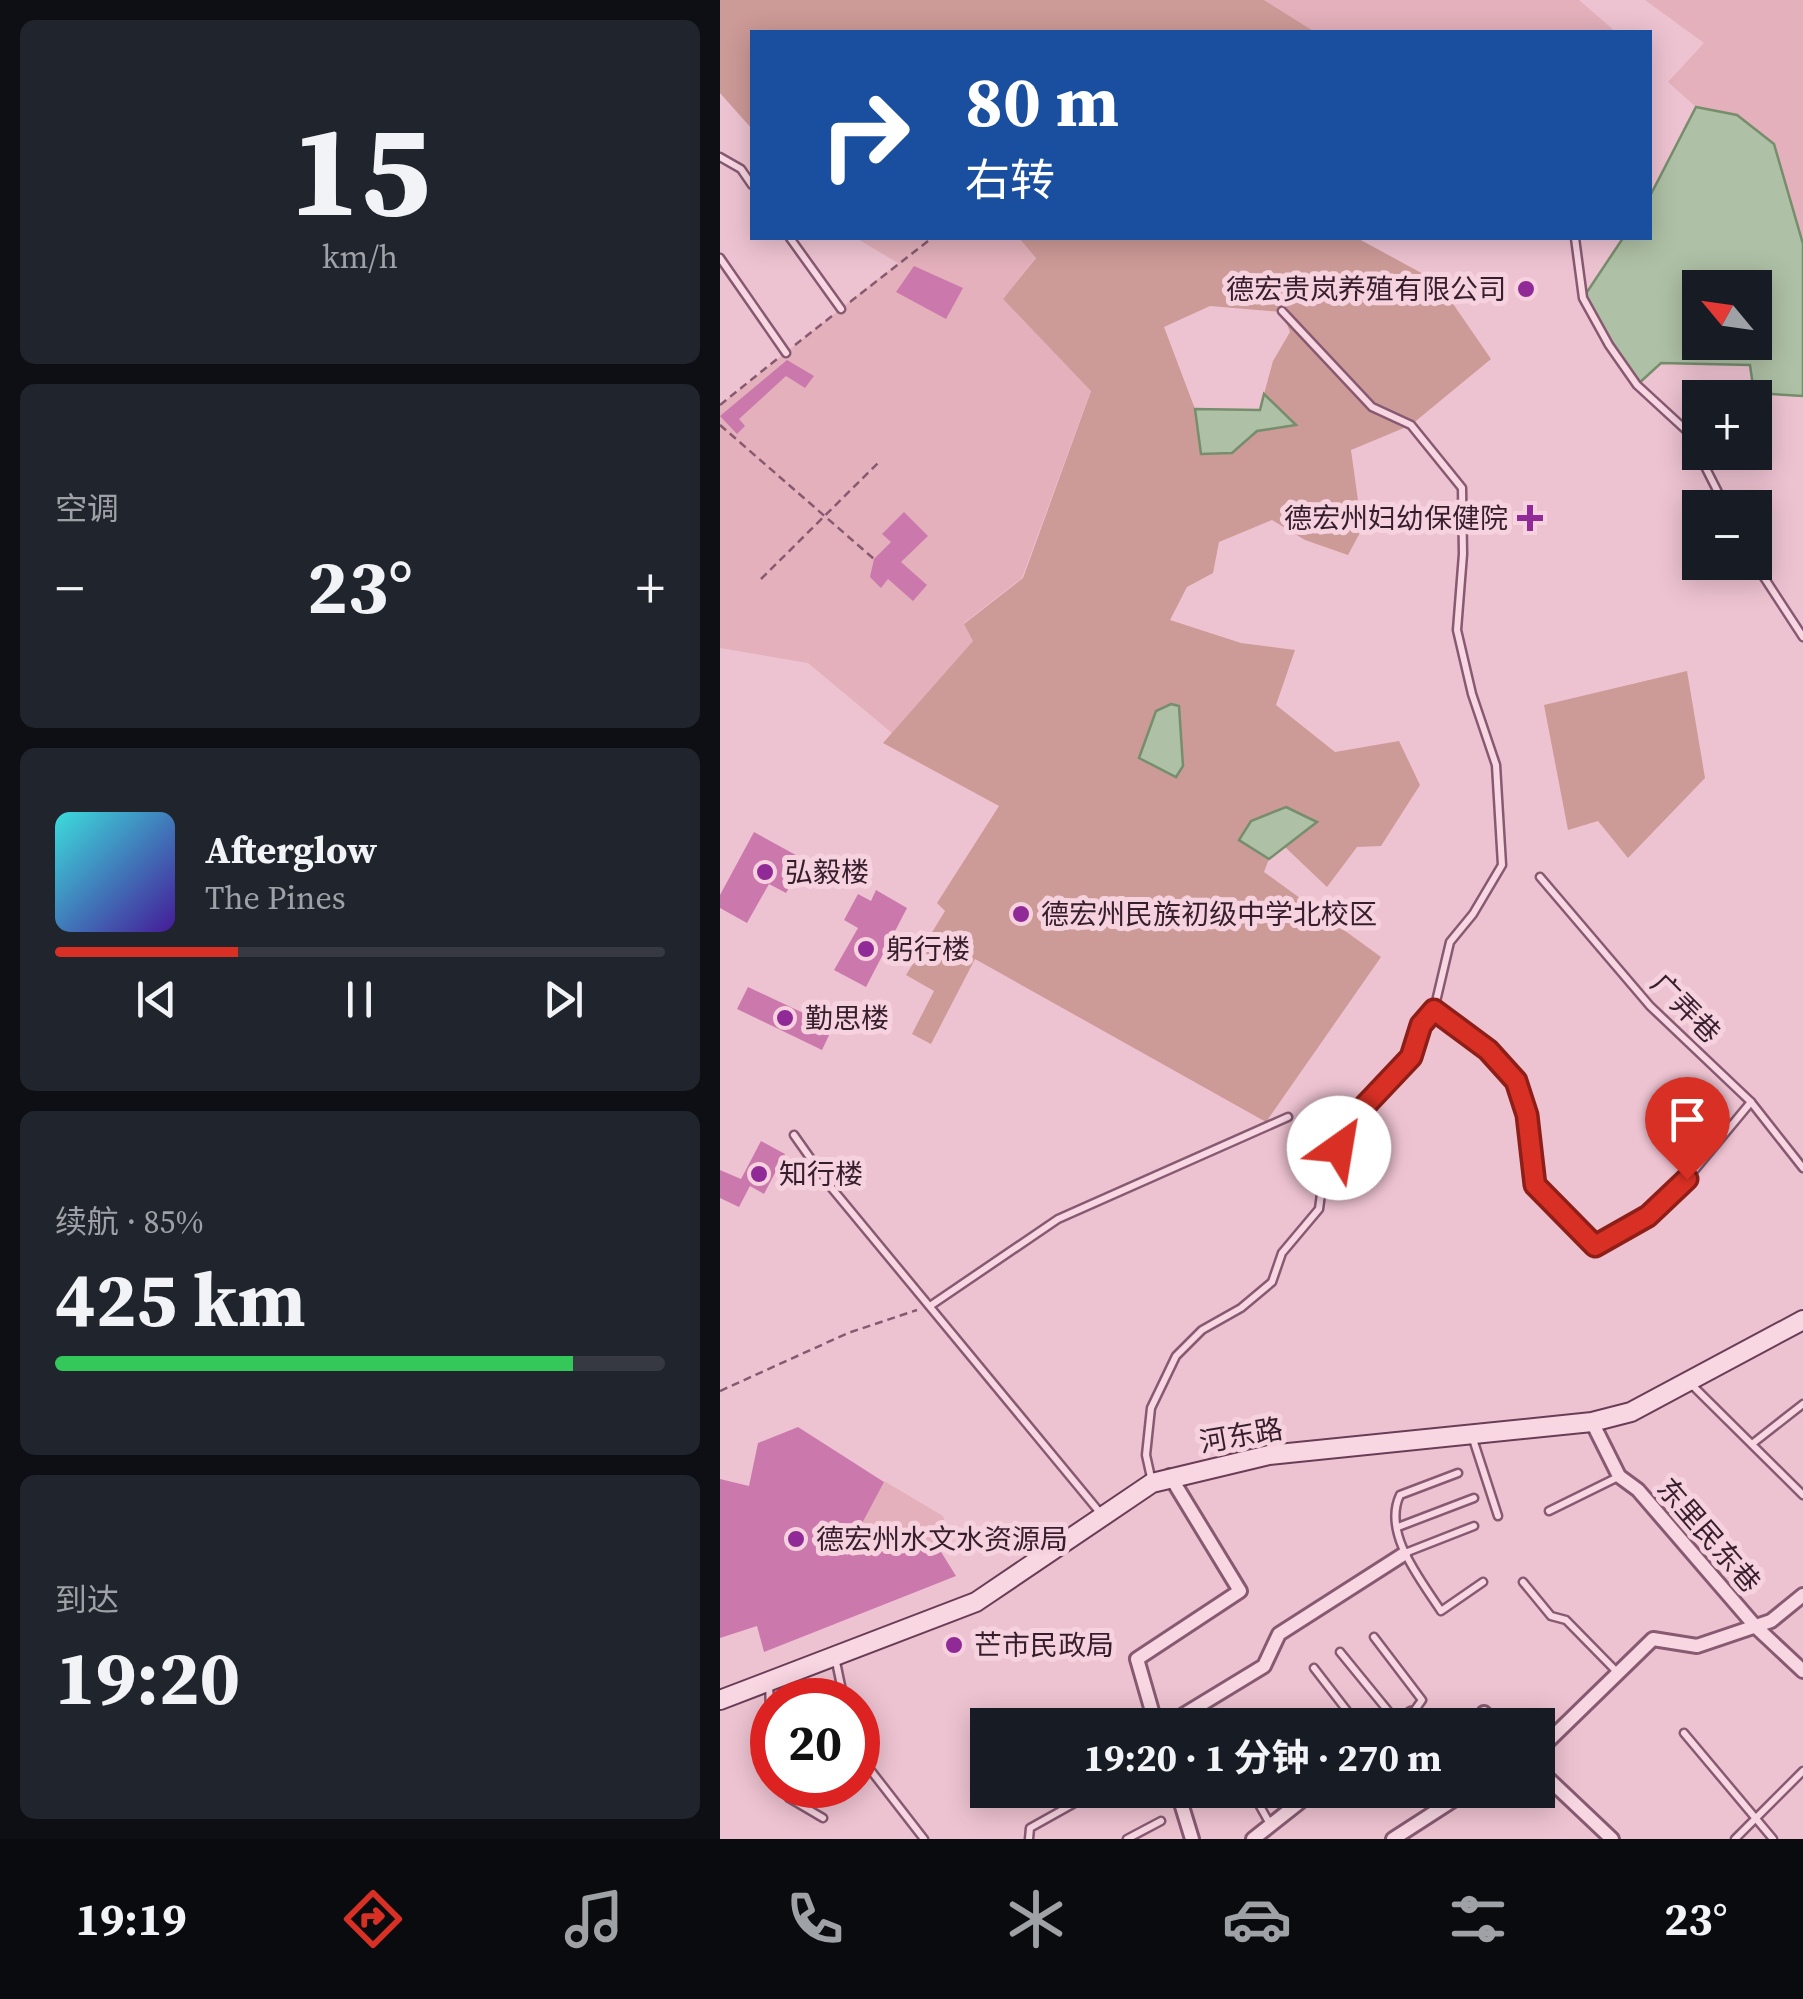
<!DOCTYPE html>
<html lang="zh">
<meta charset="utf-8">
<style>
body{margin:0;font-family:"Source Serif 4","Noto Sans SC",serif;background:#20242c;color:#f1f3f6;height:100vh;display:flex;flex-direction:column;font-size:38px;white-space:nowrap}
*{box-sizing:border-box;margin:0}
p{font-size:32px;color:#9ea1a6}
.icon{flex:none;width:55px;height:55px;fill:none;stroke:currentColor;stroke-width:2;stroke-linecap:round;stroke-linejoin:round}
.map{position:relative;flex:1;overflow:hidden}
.drawer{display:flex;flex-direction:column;gap:20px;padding:20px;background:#0d0f14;width:720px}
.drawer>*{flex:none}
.guide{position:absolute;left:30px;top:30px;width:902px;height:210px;border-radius:0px;box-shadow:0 5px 25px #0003;background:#1a4fa0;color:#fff;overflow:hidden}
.needle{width:65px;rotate:299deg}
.controls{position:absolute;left:962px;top:270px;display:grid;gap:20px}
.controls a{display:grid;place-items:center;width:90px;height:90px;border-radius:0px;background:#171b24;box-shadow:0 5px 25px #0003;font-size:50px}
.speed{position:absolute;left:30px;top:1678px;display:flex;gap:20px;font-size:50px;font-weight:700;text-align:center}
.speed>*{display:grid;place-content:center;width:130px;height:130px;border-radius:50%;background:#171b24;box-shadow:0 5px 25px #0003;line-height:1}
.speed .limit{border:15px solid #d22;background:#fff;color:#111}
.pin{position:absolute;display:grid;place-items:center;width:85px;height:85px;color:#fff;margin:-102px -42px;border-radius:50% 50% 50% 0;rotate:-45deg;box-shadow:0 0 10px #0007}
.pin .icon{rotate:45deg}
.me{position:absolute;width:110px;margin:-55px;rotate:32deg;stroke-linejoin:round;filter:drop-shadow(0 0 8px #0008)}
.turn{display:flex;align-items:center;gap:35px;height:210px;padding:0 50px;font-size:45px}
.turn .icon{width:130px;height:130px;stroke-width:2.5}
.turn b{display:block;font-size:70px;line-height:85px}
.big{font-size:75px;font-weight:700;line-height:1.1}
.drawer .card{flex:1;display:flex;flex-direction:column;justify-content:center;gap:15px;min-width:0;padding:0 35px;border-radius:15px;background:#20242c}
.drawer .dial{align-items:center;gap:0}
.dial b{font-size:130px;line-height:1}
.song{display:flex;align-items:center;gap:30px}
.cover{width:120px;height:120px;border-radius:15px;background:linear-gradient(135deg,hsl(180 70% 55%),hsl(260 70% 35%))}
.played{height:10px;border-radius:5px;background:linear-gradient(90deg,#d93025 30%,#363941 30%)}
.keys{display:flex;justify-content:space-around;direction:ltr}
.heat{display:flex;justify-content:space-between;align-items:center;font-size:55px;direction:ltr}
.charge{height:15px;border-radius:8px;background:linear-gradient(90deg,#34c759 85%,#363941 0)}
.trip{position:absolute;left:250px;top:1708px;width:585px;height:100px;border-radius:0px;background:#171b24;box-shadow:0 5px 25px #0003;font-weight:700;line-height:100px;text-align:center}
.tabs{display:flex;height:160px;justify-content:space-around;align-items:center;background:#090b0e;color:#9ea1a6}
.tabs .icon{width:70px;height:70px}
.tabs .selected{color:#d93025}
.tabs b{font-size:45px;color:#f1f3f6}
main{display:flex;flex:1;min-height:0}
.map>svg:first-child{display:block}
.farmland{fill:#e3b0bb}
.green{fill:#cc9a97;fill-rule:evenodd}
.water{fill:#aec0a5;stroke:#768e6c;stroke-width:2.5;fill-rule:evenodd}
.building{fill:#cb79ad}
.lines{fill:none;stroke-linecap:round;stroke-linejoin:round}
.service-casing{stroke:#875a71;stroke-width:11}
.minor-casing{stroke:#875a71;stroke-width:18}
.secondary-casing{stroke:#693d55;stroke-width:22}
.path{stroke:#875a71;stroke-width:2.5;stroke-dasharray:8 5;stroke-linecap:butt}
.service{stroke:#f8d6e2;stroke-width:6}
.minor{stroke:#f8d6e2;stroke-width:12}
.secondary{stroke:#f8d6e2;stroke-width:18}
.route-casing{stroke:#8d1f18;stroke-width:25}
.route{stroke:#d93025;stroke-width:18}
.poi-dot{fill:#902a96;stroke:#f5d2de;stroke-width:4}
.labels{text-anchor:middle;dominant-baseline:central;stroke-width:10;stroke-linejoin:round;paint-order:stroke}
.poi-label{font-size:28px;fill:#371e2c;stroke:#f5d2de;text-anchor:start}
.street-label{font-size:28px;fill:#371e2c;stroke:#f5d2de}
</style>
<main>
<section class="drawer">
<div class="card dial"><b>15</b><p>km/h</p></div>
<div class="card"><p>空调</p>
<div class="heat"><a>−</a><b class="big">23°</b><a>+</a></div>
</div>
<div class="card">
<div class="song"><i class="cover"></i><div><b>Afterglow</b><p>The Pines</p></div></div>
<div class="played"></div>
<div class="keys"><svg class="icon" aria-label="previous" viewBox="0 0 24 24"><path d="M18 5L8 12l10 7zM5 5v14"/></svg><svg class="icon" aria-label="pause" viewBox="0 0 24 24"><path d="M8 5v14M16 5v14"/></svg><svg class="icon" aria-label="next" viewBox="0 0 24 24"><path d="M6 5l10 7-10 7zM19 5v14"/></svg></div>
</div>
<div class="card"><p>续航 · 85%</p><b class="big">425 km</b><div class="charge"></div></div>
<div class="card"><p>到达</p><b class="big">19:20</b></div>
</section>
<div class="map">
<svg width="1083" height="1839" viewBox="0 0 1083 1839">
<rect width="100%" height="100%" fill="#eec3d1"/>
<g class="farmland">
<polygon points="544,0 859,0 896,32 595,32"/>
<polygon points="925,0 1083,0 1083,244 1054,144 1017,115 976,107 948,82 984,43"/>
<polygon points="136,238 299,238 316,257 283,299 371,390 302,578 244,623 253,641 172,733 88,663 0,648 0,405 178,263"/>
<polygon points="164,1481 223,1516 231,1540 218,1547 169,1548 138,1531"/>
</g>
<g class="green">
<polygon points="0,0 544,0 595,32 32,32 32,129 0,93"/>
<path d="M299,238H637L718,282L771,359L691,425L631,450L642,529L628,555L585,540L552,520L499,542L493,573L467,587L450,620L521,643L575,650L556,705L615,752L679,741L700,785L661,846L637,847L607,887L565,847L596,822L520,840L549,859L544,872L661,957L546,1122L255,959L211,1044L192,1034L214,991L186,975L225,911L217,903L279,806L163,743L253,641L244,624L303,578L371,391L283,299L316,258ZM490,306L562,312L570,332L553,361L544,394L575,424L537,431L481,454L475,409L444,327Z"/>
<polygon points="967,671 985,778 908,858 878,821 848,830 824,705"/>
</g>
<g class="water">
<path d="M976,107L1017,115L1054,144L1083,244V396L1034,393L1030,365L941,363L917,385L863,298L903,238H930V196ZM980,288H1035V342H980Z"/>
<polygon points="544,394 576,425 537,431 512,453 481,454 475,409 540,410"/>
<polygon points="451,704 459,706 463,766 456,777 419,758 436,711"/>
<polygon points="566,807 597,822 549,859 519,840 531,821"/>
</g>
<g class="building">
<polygon points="194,266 243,288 226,319 176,292"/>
<polygon points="67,360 94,376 85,388 66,376 19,419 25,426 17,434 0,416"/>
<polygon points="184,512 208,536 181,562 207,585 193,601 168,579 161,588 150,577 154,559 171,542 162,534"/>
<polygon points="34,832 85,860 66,893 49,884 27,923 0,908 0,895"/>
<polygon points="156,890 187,908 146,987 114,970 138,928 124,920 138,894 151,901"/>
<polygon points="28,987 113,1027 102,1050 17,1009"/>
<polygon points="41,1141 65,1154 44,1194 30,1186 19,1207 0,1198 0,1170 21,1179"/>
<polygon points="78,1427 164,1482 138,1531 169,1548 218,1547 236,1576 44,1652 37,1626 0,1638 0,1479 29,1486 38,1443"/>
</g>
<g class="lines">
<g class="service-casing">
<g id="service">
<polyline points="0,157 21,169 32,185"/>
<polyline points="70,238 121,309"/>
<polyline points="855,238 863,298 889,345 917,385 967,431 1006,508"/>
<polyline points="0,258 66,353"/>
<polyline points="1034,562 1083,637"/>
<polyline points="820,877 930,1006 1031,1102 1083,1168"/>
<polyline points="714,1010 768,1050 796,1081 807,1115 815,1185 875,1246 928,1216 967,1179 1031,1102"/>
<polyline points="74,1135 110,1186 382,1515"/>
<polyline points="210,1306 338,1219 568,1117"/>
<polyline points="970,1383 1083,1495"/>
<polyline points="752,1436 778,1516"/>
<polyline points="1032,1444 1083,1404"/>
<path d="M738,1473L680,1495C662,1533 701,1580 721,1611L763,1582"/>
<polyline points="432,1482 426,1455 431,1408 456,1356 482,1330 521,1308 552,1282 562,1253 599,1209 603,1179 639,1112 691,1057 701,1025 714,1010 730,942 753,914 782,865 776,765 752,694 737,630 743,554 742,488 691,425 652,407 562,311"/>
<polyline points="829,1511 898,1477"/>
<polyline points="678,1527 754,1498"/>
<polyline points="685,1553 754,1526"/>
<polyline points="803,1582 831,1616 846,1620 897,1672"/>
<polyline points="654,1637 702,1700 692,1714"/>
<polyline points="620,1652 678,1723"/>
<polyline points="115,1657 124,1700"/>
<polyline points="594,1668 638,1725"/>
<polyline points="49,1682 52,1768"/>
<polyline points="964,1733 1053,1839"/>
<polyline points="138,1754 204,1839"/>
<polyline points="58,1785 69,1798 103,1818"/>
<polyline points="531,1790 550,1824"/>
<polyline points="309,1839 310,1828 378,1790"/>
<polyline points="407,1839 441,1821"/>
<polyline points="1015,1839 1083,1771"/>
</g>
</g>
<g class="minor-casing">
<g id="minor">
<polyline points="872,1422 899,1476 918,1490 1036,1627 1083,1671"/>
<polyline points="764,1713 775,1725"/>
<polyline points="436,1725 417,1659 520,1591 450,1476"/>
<polyline points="447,1725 544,1666 559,1634 684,1554"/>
<polyline points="677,1725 692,1714"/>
<polyline points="818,1751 933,1639 977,1646 1051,1621 1083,1595"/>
<polyline points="818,1769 892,1839"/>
<polyline points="457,1790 472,1839"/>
<polyline points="533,1839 595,1790"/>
<polyline points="673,1839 749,1790"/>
</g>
</g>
<g class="secondary-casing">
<polyline id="secondary" points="0,1700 256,1602 432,1483 549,1455 872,1422 911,1412 1083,1320"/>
</g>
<g class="path">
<polyline points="130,302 212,238"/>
<polyline points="75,345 112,316"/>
<polyline points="0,405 57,359"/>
<polyline points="0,425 154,559"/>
<polyline points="41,579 161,460"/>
<polyline points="0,1391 128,1333 197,1310"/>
</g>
<use href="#service" class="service"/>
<use href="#minor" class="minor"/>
<use href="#secondary" class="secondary"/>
</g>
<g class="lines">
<g class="route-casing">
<polyline id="route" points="619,1148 639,1112 691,1057 701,1025 714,1010 768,1050 796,1081 807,1115 815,1185 875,1246 928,1216 967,1179"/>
</g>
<use href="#route" class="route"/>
</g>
<g class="poi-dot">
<circle cx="806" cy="289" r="10"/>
<path d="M805 503h10v10h10v10h-10v10h-10v-10h-10v-10h10z"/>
<circle cx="45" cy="872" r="10"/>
<circle cx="301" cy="914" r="10"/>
<circle cx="146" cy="949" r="10"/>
<circle cx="65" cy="1018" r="10"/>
<circle cx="39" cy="1174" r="10"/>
<circle cx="76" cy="1539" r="10"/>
<circle cx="234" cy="1645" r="10"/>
</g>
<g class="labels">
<g class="poi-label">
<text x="786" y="289" text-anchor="end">德宏贵岚养殖有限公司</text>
<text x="788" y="518" text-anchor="end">德宏州妇幼保健院</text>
<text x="65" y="872">弘毅楼</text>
<text x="321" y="914">德宏州民族初级中学北校区</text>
<text x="166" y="949">躬行楼</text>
<text x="85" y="1018">勤思楼</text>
<text x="59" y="1174">知行楼</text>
<text x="96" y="1539">德宏州水文水资源局</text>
<text x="254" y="1645">芒市民政局</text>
</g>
<g class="street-label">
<text transform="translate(966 1008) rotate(45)">广弄巷</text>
<text transform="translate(521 1435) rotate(-10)">河东路</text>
<text transform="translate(989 1535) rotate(49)">东里民东巷</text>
</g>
</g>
</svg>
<div class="controls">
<a><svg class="needle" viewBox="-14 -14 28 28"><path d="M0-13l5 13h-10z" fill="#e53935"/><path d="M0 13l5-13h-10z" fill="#9ea1a6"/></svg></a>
<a>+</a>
<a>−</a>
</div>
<div class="speed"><div class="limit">20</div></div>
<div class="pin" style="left:967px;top:1179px;background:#d93025"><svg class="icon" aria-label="arrive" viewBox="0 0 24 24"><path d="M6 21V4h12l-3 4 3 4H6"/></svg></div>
<svg class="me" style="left:619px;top:1148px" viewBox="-20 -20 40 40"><circle r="19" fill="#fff"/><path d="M0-13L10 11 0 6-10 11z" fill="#d93025"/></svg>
<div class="trip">19:20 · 1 分钟 · 270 m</div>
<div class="guide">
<div class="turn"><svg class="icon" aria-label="right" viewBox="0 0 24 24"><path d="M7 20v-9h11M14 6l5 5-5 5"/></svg><div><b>80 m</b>右转</div></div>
</div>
</div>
</main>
<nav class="tabs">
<b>19:19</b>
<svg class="icon selected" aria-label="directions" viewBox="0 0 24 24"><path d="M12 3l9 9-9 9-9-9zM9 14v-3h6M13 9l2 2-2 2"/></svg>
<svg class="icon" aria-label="music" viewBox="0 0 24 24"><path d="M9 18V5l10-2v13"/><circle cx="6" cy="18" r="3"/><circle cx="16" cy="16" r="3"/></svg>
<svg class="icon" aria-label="phone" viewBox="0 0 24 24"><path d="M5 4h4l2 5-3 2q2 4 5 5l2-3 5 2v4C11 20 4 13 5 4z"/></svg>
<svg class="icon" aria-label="climate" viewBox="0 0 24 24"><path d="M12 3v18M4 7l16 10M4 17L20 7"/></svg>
<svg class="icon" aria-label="car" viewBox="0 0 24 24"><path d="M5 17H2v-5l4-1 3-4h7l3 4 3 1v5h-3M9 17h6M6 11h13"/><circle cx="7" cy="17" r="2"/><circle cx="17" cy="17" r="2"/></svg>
<svg class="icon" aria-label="filters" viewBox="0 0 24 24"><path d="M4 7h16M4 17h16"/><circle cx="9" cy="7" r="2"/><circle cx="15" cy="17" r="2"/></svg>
<b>23°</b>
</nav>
